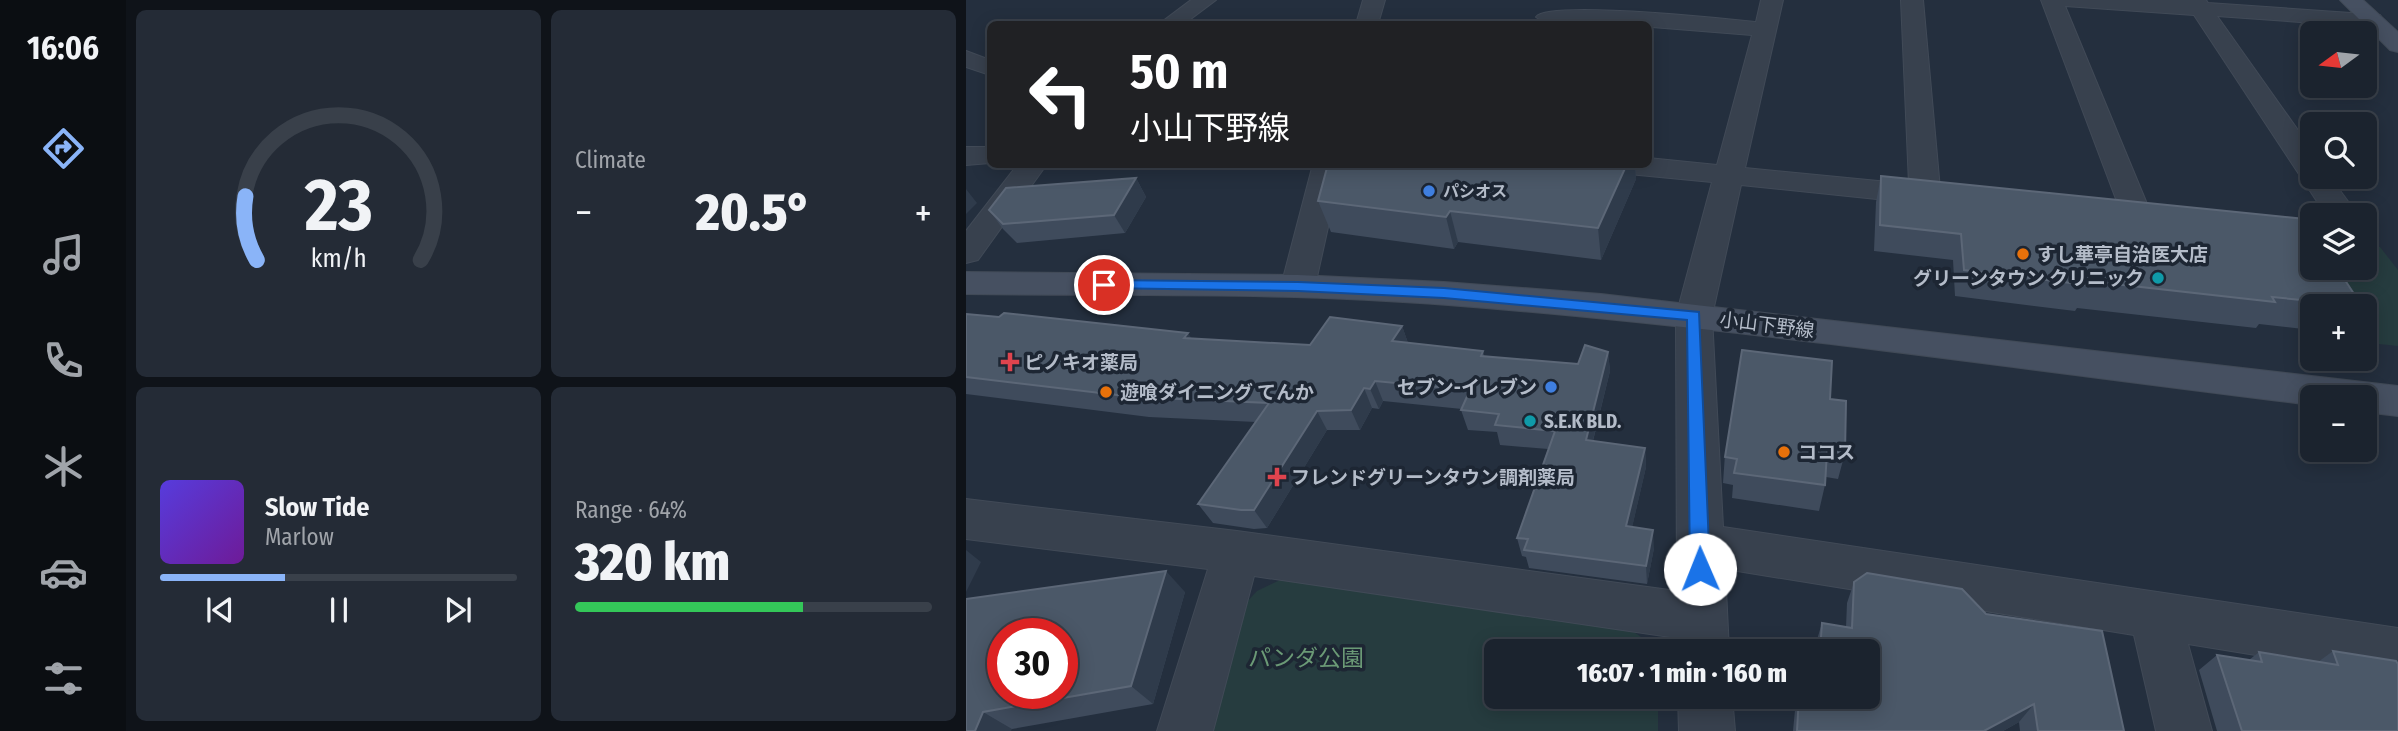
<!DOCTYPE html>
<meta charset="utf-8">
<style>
body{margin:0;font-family:"Fira Sans Condensed","Noto Sans JP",sans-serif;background:#242b36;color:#f1f3f6;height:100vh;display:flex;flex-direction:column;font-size:26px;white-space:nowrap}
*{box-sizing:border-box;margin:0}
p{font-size:23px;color:#a0a4aa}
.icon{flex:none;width:38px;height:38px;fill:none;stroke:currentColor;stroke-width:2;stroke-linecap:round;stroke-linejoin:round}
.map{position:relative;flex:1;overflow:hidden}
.side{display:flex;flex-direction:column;gap:10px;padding:10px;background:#0f1319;width:840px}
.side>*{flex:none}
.banner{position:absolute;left:21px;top:21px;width:665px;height:147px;border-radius:10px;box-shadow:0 4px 18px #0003,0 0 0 2px #39404a;background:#202124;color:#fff;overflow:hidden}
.needle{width:46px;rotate:255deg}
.controls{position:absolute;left:1334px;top:21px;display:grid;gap:14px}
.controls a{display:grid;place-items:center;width:77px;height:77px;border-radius:10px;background:#1b232e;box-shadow:0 4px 18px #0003,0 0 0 2px #39404a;font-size:35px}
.speed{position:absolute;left:21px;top:618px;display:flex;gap:14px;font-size:35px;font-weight:700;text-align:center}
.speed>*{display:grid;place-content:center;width:91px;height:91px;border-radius:50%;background:#1b232e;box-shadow:0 4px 18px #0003,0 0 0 2px #39404a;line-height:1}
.speed .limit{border:10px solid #d22;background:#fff;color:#111}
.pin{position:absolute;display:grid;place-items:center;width:60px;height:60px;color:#fff;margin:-30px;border:4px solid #fff;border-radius:50%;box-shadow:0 2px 7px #0007}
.me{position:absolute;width:77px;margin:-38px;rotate:359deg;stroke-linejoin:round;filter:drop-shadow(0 0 5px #0008)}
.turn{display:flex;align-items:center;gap:24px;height:147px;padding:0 28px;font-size:32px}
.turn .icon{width:91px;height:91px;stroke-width:2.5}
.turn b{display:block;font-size:49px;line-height:60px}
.big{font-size:52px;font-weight:800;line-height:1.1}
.side .tile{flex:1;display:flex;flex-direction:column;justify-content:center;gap:10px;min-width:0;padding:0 24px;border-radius:10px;background:#242b36}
.side .dial{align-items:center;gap:0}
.dial svg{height:182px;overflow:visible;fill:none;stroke:#39404a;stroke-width:7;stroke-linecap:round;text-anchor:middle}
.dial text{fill:#f1f3f6;stroke:none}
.song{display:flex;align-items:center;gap:21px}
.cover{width:84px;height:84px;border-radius:10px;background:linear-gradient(135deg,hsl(250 70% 55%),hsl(280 70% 35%))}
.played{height:7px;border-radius:4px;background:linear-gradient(90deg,#8ab4f8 35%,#39404a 35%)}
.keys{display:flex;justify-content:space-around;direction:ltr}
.heat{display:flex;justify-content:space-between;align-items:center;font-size:38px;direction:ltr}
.charge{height:10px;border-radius:5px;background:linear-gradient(90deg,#34c759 64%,#39404a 0)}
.side .tiles{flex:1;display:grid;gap:10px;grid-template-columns:repeat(2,1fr)}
.trip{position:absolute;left:518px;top:639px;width:396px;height:70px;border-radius:10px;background:#1b232e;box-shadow:0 4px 18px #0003,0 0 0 2px #39404a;font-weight:800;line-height:70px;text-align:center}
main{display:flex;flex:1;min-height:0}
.dock{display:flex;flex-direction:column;width:126px;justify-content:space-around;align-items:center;background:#0b0e12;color:#a0a4aa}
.dock .icon{width:49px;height:49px}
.dock .on{color:#8ab4f8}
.dock b{font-size:32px;color:#f1f3f6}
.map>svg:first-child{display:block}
.green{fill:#263c3f}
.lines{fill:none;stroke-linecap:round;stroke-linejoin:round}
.minor-casing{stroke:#414a57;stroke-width:2}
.secondary-casing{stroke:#414a57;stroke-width:2}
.minor{fill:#38414e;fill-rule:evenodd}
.secondary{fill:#465061;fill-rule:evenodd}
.wall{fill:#3f4b5c}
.shaded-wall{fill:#2f3b4b}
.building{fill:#4b5868;stroke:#5c6777;stroke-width:2;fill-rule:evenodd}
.route{fill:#1a73e8;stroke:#114b97;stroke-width:2}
.shop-dot{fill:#3f7fe0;stroke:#1d2633;stroke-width:2.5}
.food-dot{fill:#e8710a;stroke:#1d2633;stroke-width:2.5}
.culture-dot{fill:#0f9aa8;stroke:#1d2633;stroke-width:2.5}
.health-dot{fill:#e0444e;stroke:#1d2633;stroke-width:2.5}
.labels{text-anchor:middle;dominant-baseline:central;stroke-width:7;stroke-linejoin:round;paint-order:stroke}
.far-poi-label{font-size:16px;font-weight:bold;fill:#b4bcc9;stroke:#1d2633;text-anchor:start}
.poi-label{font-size:19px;font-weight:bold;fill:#b4bcc9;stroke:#1d2633;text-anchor:start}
.street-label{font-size:19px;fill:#b4bcc9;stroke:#1d2633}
.near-park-label{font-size:23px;fill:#6b9a76;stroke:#1d2633}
</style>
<main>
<nav class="dock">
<b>16:06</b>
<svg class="icon on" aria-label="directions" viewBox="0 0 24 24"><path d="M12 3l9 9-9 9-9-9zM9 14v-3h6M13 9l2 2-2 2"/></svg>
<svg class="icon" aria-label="music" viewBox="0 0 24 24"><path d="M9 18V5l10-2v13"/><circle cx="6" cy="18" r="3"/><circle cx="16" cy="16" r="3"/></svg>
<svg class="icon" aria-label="phone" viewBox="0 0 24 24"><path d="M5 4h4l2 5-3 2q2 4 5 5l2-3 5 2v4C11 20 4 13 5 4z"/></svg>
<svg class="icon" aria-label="climate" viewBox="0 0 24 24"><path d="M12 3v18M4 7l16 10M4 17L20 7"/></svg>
<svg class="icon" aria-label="car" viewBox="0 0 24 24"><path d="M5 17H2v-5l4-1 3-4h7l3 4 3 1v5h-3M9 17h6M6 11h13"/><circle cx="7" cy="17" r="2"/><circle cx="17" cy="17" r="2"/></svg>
<svg class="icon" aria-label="filters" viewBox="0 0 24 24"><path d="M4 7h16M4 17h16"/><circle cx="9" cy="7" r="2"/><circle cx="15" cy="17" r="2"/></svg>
</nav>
<section class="side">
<div class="tiles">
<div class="tile dial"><svg viewBox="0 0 100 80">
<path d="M14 69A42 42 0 1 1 86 69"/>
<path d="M14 69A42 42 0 0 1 9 41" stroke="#8ab4f8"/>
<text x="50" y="56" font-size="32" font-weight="700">23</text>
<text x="50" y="72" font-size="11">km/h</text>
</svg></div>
<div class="tile"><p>Climate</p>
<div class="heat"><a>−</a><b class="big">20.5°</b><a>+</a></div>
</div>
<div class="tile">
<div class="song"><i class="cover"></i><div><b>Slow Tide</b><p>Marlow</p></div></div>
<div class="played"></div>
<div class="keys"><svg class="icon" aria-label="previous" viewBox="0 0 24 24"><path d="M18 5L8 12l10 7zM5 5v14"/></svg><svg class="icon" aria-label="pause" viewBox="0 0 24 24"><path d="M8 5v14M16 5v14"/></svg><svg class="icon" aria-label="next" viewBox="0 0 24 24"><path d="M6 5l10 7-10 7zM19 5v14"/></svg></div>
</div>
<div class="tile"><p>Range · 64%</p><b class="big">320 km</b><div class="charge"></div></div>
</div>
</section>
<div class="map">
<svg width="1432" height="731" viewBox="0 0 1432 731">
<rect width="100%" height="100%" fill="#242f3e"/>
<g class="green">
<polygon points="1398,246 1414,247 1432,270 1432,346 1403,343 1398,337 1398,306 1376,306 1348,268 1398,268"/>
<polygon points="314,580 665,630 691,648 691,651 530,651 530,696 692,697 692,731 245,731 276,607 291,591"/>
</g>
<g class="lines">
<g class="minor-casing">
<g id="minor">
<polygon points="225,0 250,0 218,24 193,24"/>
<polygon points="397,0 419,0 412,24 390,24"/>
<path d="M795,0H817L779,168L943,184L935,0H957L974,189L978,195L974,201L959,204L775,185L746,316L757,527L1432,628V678L1222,644L1246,731H1190L1168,635L759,569L763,651H711V638L288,576L247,731H191L242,569L0,539V499L271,531L711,591L710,316L746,182L652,173L642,170L638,164H682V158L751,165L786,35L611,21L581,24L570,17C583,0 759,19 790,22Z"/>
<polygon points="1075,0 1240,0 1242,3 1414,15 1417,20 1406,27 1251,16 1346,150 1346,177 1364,177 1392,215 1360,215 1228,15 1099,6 1186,216 1181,223 1170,225 1159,223"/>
<polygon points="0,51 24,60 24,75 0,67"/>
<polygon points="0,147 24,147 24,163 0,165"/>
<polygon points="52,164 81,164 12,260 0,263 0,231"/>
<polygon points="347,164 376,164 349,286 344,294 332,297 320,294 315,286"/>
<polygon points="712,696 766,696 769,731 713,731"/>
</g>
</g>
<g class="secondary-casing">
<g id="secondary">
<polygon points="1374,0 1397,0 1432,32 1432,52 1424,50"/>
<path d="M0,272L332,275L478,282L635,294L1432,386V416L1398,412V397H1346V405C1058,370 771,327 482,305C322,292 160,296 0,294Z"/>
</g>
</g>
<use href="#minor" class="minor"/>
<use href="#secondary" class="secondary"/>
</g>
<g class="wall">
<polygon points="362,164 669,164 670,179 635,260 492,242 488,249 365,232 352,201"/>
<polygon points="915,176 1396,306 1346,306 1346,330 1293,324 1290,328 1111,308 1109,311 989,296 987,260 908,251 910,202"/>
<polygon points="170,178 180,197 159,233 51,243 37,229 23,210"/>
<polygon points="0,314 226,339 344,345 436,326 442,343 517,351 518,356 612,364 642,352 644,371 627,441 679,448 680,467 666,527 688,548 681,584 563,568 560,557 556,556 551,538 582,449 534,445 531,432 502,430 495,410 496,409 417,401 413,409 406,408 394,430 361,430 301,528 288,529 247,523 232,504 290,422 183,417 0,394"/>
<polygon points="864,399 879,453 872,479 860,477 859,485 853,511 766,498 767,485 757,483 759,454"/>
<polygon points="888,582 1020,614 1158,731 1054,731 1053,722 1037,731 827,731 829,710 832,696 901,696 901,651 850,651 850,643 856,623 880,627 881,603"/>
<polygon points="219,592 187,704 46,729 0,731 0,599"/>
<polygon points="1367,651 1432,731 1251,731 1233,670 1251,655 1283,660 1293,652 1352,662"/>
</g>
<g class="shaded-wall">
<polygon points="661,164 669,164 670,179 635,260 632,228"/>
<polygon points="170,178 180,197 159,233 148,215"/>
<polygon points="0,189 11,203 0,214"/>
<polygon points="484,211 492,242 488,249 480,217"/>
<polygon points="436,326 443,346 426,341"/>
<polygon points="222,333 235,353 218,338"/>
<polygon points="642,352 644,371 622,460 620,440"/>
<polygon points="409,381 417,401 413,409 404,389"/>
<polygon points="398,388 406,408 394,430 385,410"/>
<polygon points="351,411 361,430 301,528 288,510"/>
<polygon points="679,448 680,467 662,545 660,526"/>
<polygon points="687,530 688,548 681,584 680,566"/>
<polygon points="0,550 15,562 0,592"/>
<polygon points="200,571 219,592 187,704 165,686"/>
<polygon points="1068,704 1053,722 1037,731 1018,731"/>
<polygon points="17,712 46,729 45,731 9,731"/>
</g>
<g class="building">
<polygon points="362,164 661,164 632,228 484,211 480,217 352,201"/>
<polygon points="915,176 1339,219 1346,230 1346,268 1371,268 1396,306 1306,297 1309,302 1121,281 1122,285 998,270 995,234 914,225"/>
<polygon points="170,178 148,215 37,224 23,210 40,188"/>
<polygon points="38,313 222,333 218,338 344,345 364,317 436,326 426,341 517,351 515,356 612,364 619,345 642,352 620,440 679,448 660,526 687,530 680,566 558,550 562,539 551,538 589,431 529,425 533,414 495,410 504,390 409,381 404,389 398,388 385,410 351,411 288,510 275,510 232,504 303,403 168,397 0,377 0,314 33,317"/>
<polygon points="776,350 866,361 864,399 880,401 879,453 861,451 859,485 768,473 771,459 759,457"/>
<path d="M200,571L165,686L17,712L9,731H0V599ZM37,634H96V693H37Z"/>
<polygon points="901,573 996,589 1020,614 1136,631 1158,731 1072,731 1068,704 1018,731 831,731 833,696 901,696 901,651 854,651 856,623 886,628 888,582"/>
<polygon points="1367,651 1430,661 1432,664 1432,731 1276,731 1251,655 1296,662 1293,652 1372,665"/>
</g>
<polygon class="route" points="138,280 332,282 478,288 733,312 744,569 741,575 734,578 727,575 724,569 721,320 478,298 332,291 133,288 133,281"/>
<g class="shop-dot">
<circle cx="463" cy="191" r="7"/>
<circle cx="585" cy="387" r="7"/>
</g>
<g class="food-dot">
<circle cx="1057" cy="254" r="7"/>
<circle cx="140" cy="392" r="7"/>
<circle cx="818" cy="452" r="7"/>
</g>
<g class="culture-dot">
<circle cx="1192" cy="278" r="7"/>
<circle cx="564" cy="421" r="7"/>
</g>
<g class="health-dot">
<path d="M40.5 351.5h7v7h7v7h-7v7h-7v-7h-7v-7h7z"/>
<path d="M307.5 466.5h7v7h7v7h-7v7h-7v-7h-7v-7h7z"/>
</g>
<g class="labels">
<g class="far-poi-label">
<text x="477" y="191">パシオス</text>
</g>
<g class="poi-label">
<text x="1071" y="254">すし華亭自治医大店</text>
<text x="1178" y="278" text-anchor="end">グリーンタウン クリニック</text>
<text x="58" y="362">ピノキオ薬局</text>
<text x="571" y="387" text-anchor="end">セブン-イレブン</text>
<text x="154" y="392">遊喰ダイニング てんか</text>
<text x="578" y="421">S.E.K BLD.</text>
<text x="832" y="452">ココス</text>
<text x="325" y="477">フレンドグリーンタウン調剤薬局</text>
</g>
<g class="street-label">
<text transform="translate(801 325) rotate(7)">小山下野線</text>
</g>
<g class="near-park-label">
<text x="340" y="658">パンダ公園</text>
</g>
</g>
</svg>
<div class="controls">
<a><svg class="needle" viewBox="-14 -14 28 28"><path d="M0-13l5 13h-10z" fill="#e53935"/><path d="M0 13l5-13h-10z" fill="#a0a4aa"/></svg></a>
<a><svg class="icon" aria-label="search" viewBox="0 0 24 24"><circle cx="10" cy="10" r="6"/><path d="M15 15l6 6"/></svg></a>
<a><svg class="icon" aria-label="layers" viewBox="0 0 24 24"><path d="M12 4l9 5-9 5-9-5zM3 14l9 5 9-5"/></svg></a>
<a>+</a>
<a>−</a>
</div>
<div class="speed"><div class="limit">30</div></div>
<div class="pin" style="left:138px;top:285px;background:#d93025"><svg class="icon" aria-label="arrive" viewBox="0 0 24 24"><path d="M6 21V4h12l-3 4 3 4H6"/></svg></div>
<svg class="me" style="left:734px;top:569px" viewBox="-20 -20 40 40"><circle r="19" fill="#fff"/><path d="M0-13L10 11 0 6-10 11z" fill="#1a73e8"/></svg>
<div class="trip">16:07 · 1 min · 160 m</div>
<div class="banner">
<div class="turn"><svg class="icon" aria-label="left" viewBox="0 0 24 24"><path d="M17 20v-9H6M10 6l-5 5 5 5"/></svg><div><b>50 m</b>小山下野線</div></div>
</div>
</div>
</main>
